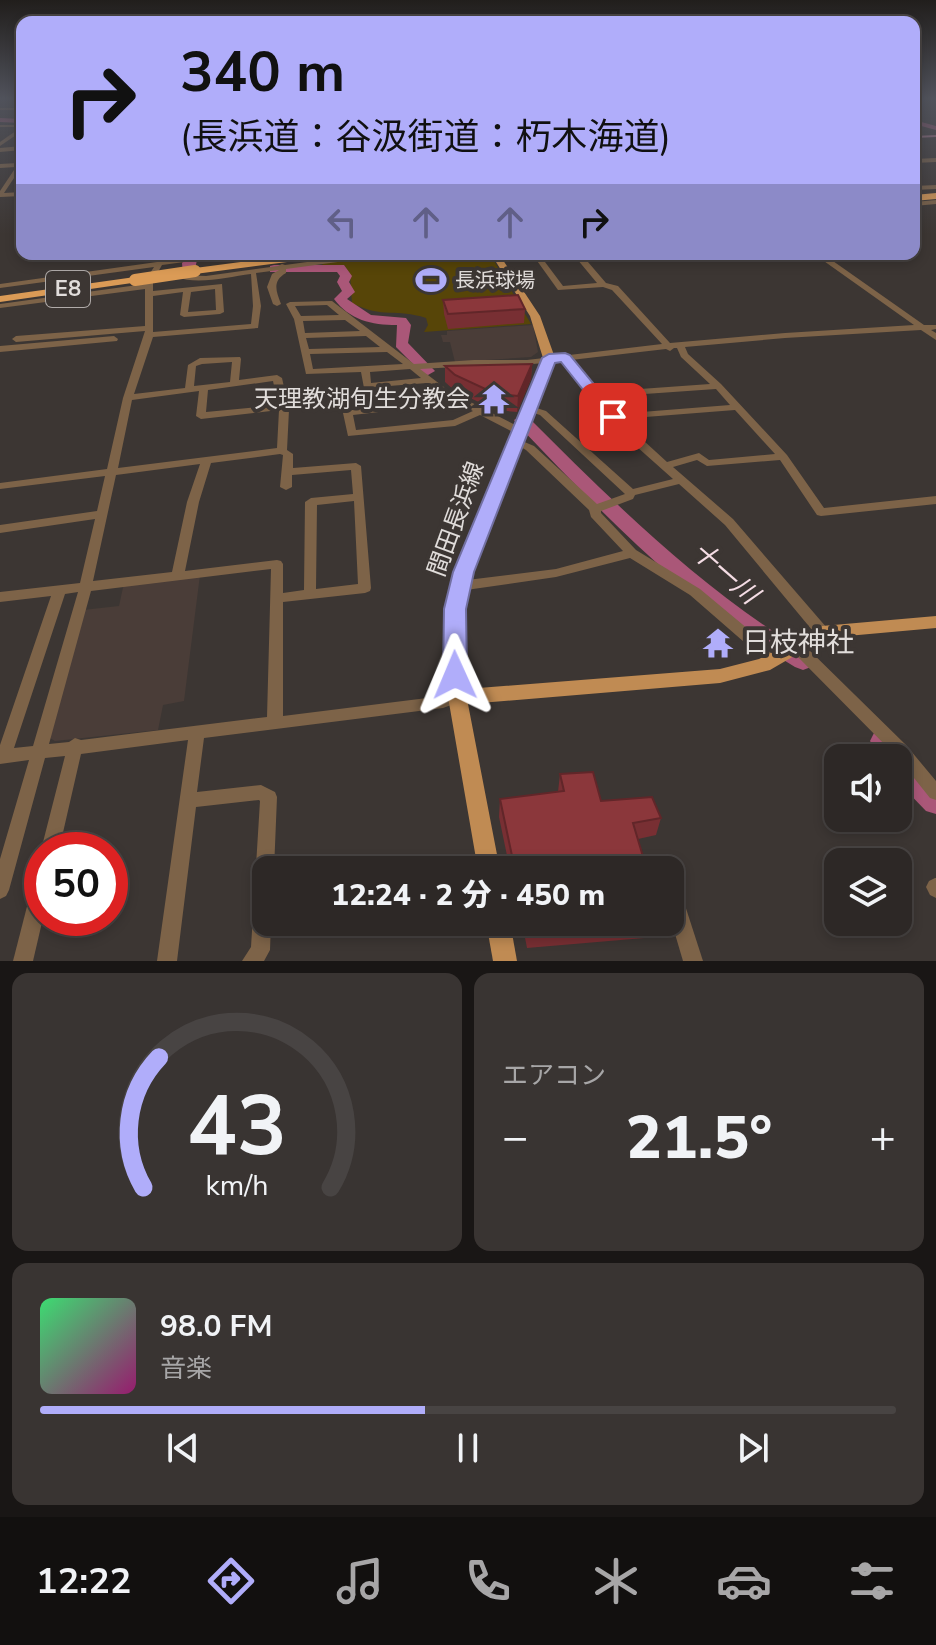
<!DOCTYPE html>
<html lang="ja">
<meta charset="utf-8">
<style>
body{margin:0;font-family:"Nunito Sans","Noto Sans JP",sans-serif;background:#393432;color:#f1f3f6;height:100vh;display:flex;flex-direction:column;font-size:30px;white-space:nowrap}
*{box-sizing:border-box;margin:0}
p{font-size:26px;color:#a7a6a7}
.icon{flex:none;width:44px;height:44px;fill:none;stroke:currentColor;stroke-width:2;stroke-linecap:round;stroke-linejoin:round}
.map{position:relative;height:961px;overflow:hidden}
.details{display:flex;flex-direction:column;gap:12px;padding:12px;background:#191615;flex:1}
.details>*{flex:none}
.hud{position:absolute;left:16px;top:16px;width:904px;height:244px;border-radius:16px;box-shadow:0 4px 12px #0003,0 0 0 2px #484443;background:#b0adfa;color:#111;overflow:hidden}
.buttons{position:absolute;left:824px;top:744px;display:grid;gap:16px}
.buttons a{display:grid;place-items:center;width:88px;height:88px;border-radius:16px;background:#2d2826;box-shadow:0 4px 12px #0003,0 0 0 2px #484443;font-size:40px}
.speed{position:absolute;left:24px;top:832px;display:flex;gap:16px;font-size:40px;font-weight:700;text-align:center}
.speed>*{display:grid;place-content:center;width:104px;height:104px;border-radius:50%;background:#2d2826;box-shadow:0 4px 12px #0003,0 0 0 2px #484443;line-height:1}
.speed .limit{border:12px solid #d22;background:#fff;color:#111}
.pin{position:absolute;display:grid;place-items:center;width:68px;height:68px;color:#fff;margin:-34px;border-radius:16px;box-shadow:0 4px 12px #0006}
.me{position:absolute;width:88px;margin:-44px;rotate:359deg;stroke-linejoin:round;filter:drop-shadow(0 0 6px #0008)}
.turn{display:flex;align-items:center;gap:28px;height:168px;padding:0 32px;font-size:36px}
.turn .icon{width:104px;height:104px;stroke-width:2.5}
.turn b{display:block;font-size:56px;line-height:68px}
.lanes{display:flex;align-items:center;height:76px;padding:0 32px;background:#0003;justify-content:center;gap:40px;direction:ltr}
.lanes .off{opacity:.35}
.big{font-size:60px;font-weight:800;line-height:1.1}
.details .card{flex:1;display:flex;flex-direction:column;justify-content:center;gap:12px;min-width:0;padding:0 28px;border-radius:16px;background:#393432}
.details .dial{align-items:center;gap:0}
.dial svg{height:208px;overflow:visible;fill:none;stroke:#484443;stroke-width:7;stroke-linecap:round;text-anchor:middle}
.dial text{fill:#f1f3f6;stroke:none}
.song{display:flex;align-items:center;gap:24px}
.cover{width:96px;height:96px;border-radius:12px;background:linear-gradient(135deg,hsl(140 70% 55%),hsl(320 70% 35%))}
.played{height:8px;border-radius:4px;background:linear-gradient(90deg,#b0adfa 45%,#484443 45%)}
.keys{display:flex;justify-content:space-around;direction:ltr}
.heat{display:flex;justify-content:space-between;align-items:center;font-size:44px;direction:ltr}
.details .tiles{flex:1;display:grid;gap:12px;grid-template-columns:1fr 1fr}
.card:last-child{grid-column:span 2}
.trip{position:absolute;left:252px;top:856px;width:432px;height:80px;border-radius:16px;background:#2d2826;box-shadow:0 4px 12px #0003,0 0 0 2px #484443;font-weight:800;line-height:80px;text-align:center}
.menu{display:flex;height:128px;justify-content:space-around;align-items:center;background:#12100f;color:#a7a6a7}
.menu .icon{width:56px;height:56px}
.menu .on{color:#b0adfa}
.menu b{font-size:36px;color:#f1f3f6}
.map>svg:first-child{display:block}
.built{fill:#4a3d38}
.green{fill:#574508}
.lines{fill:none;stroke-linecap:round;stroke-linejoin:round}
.stream{stroke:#ba7f96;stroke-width:2}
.river{fill:#aa5778;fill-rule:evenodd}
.minor{fill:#7d6348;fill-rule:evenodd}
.major{fill:#c08b53;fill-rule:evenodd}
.highway{fill:#db9b56;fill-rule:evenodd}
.highway-bridge{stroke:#db9b56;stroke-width:12}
.wall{fill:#782f33}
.shaded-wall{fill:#612629}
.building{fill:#8b373b;stroke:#612629;stroke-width:2}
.route{fill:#b0adfa;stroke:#7270a2;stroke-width:2}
.labels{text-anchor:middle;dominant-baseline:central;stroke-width:8;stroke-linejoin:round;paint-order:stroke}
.far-poi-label{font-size:20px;fill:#e1dddb;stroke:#3c3633;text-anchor:start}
.shield{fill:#3c3633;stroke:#b0aba9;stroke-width:2}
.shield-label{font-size:22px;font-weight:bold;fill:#e1dddb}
.poi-label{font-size:24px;fill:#e1dddb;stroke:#3c3633;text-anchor:end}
.street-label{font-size:24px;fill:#e1dddb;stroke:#3c3633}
.water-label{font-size:26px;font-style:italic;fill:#f5dde5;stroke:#3c3633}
.near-poi-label{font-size:28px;fill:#e1dddb;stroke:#3c3633;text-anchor:start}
</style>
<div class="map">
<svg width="936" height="961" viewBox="0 0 936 961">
<rect width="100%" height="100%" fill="#3c3633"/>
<g class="built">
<polygon points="533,325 538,352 531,357 455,362 450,342 443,342 441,335 447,335 447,331"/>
<polygon points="200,575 184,701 163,705 158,730 55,741 50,738 83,610 119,606 124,583"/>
</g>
<path class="green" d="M380,254H490L531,324L424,332L428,325L426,318C396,308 383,319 352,303L350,274L344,265L324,267L320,261Z"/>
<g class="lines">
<polyline class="stream" points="914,137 936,136"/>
<g class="river">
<polygon points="0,118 22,119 22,123 0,122"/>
<polygon points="914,120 936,126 936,130 914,124"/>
<polygon points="221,254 197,260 193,278 183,275 182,263 189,255"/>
<path d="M274,265H344L352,276L349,282L355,292L347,299L371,315L406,318L411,325L408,343L435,371L428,375L423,374L396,347L397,325C371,325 350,320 334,299L342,291L337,282L340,276L337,272H270V266Z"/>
<path d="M522,415L528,417C614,503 705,593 811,655L815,661L811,667L803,670L795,667C689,604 601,512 516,423L514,420Z"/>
<path d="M883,730C898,735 903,747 911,759C917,768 928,776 936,784V814L926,811L898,782V758H882L870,741L874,733Z"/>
</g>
<g class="minor">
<rect x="0" y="108" width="22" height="2"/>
<rect x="0" y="125" width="22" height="2"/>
<polygon points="20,128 22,128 22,131 0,146 0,142"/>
<polygon points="22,146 22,150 0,152 0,148"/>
<polygon points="936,158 936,162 914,163 914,159"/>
<polygon points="22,160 22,166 4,193 22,192 22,196 0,197 0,191 16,167 0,168 0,164 18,163"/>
<polygon points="936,185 936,189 914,190 914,186"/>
<polygon points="936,200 936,204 914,206 914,202"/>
<path d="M162,254H170L165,261L214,254H233L229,256L162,265L153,281V291L222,284L224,312L220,314L184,317L180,315L183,292L153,296V332L251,324L253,306L251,274C228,277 198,285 176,277L177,275L206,276L278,266L282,264L285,265L366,254H386L382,256L286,269V273C272,281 276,291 281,304L277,306L273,304L267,287L272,274L279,270L256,273L261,306L258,328L153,337L134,394L185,388L188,365L200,358L240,357L241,359L239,380L277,375L282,378L289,410L287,450L293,454V468L356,463L361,466L371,588L370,591L365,593L283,602V716L443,696L457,691L462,693L464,697L462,701L443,708L204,738L197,792L261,785L275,792L277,797L274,870H266V922H271L270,950L264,961H242L251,947L260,801L259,800L196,807L177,961H157L188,740L81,754L59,850H42V852L41,850L65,756L45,758L9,890L6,896L0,899V859L29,760L0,764V745L51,596L0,602V592L80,583L95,519L0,533V525L97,511L105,476L0,489V483L107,469L123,398L145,331L16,342L12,339L16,336L145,326V289L0,308V304L145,284V281L154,267L0,288V284L157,262ZM215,289L216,310L188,312L191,292ZM232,362L230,382L194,386L196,366L202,364ZM273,381L278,405L206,412L208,390ZM199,391L196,416L201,419L279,410L277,448L118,468L132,400ZM280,454L283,455L280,487L286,490L292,487V475L351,470L353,494L311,498L305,502L304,590L283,593V564L281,561L277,560L185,571L199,502L211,463ZM200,464L187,502L172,572L93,581L116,475ZM354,501L358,584L316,589L317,505ZM271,569L267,717L81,740L75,738L69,742L49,744L91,591ZM78,592L33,746L14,748L65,594Z"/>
<path d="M814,254H823L924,325H936V329L931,330L936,333V340L921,330L785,338L685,347L688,354L721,384L787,455L824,508L936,496V504L821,516L817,515L780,460L707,466L697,460L673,467L733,519L827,628L829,632L827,636L822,637L817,636L725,525L679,484L635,495L633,499L601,511V513L636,550L700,589L754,634L784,653L786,657L784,661L779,662L744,642L690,595L630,558L556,577L459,591L454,589L453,586L454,583L459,581L556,569L623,551L591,517L589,510L526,450L510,441L515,438L534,446L597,504L625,494L540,415L524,410L522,408L524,406L527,405L546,411L633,489L673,479L618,430L563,361C516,367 468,366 420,369L449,391L519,427L520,429L519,431H511L480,415L455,426L348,436L343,413L345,411L419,401L439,392L427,383L364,388L361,372L306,374L294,319L286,304L290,302L332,301L414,364L474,360H527L662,344L612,290L603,287L558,290L535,258L539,256L542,258L579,255H582L606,283L618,286L670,343L785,333L914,325ZM577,259L597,283L563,286L545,262ZM327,305L339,315L301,316L295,306ZM345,320L360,331L305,333L303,321ZM366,336L380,347L309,349L306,338ZM674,348H677L681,357L710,384L598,392L571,360L666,349L670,351ZM387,352L403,364L313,369L310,354ZM410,369L421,378L371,383L370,372ZM716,389L730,405L616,414L602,397ZM446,397L473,411L453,420L356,430L353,415L421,407ZM735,410L775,454L709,460L699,453L667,462L620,419Z"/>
<polygon points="114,336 118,339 117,341 0,352 0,346"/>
<polygon points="797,642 802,643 906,745 936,781 936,800 930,798 898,758 792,651 790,647 792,643"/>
<polygon points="42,874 43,918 33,961 13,961 33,883 36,877"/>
<polygon points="935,878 936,878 936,898 930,895 926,887 929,881"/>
<polygon points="673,887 679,890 682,896 703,961 683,961 670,917 670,888"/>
</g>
<g class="major">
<polygon points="491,254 499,254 540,316 555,358 472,572 463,609 466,689 720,669 759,659 822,626 936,616 936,628 825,638 770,670 720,683 468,704 500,870 478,870 448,697 447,609 456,572 543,358 530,316"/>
<polygon points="486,922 510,922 517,961 493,961"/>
</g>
<g class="highway">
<polygon points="936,193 936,199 914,201 914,195"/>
<polygon points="302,254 331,254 326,257 195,274 190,271 195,268"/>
<polygon points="135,277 139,278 139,282 0,302 0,296"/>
</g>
<polyline class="highway-bridge" points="135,280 195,271"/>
</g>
<g class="wall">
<polygon points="443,300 525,309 524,323 448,329 444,314"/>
<polygon points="532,364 531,379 517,412 496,410 455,391 445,382 445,366"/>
<polygon points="560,774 601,801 661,818 656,835 638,839 647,870 510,870 499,817 500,799 558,792"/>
<polygon points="522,922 660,922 656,937 527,948"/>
</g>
<polygon class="shaded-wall" points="532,364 531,379 517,412 518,396"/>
<g class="building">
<polygon points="518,295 525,309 448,314 443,300"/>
<polygon points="532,364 518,396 496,394 455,375 445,366"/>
<polygon points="593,772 601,801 652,797 661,818 633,823 647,870 515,870 500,799 564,791 560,774"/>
<polygon points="527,922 636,922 529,931"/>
</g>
<linearGradient id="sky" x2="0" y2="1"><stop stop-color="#211e1c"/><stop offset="0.42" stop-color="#50525b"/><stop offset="1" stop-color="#50525b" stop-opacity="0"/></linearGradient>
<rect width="936" height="234" fill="url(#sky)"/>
<polygon class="route" points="565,353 570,355 621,417 613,422 607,420 561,362 555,363 474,572 466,609 467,675 464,681 455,684 447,681 443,675 444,609 453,572 542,358 549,354"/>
<defs>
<g id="stadium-bare" transform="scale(2.4)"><path d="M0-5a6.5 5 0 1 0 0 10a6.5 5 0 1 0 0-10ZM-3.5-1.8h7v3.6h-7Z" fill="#b0adfa" stroke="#3c3633" stroke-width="2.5" paint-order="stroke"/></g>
<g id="temple-bare" transform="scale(2.4)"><path d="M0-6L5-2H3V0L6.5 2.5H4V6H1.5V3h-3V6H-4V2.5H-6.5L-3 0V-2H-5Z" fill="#b0adfa" stroke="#3c3633" stroke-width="2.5" paint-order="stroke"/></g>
</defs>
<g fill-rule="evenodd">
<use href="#stadium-bare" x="431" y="280"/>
<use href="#temple-bare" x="494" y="399"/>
<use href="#temple-bare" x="718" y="643"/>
</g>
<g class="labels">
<g class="far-poi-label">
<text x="455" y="280">長浜球場</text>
</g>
<rect class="shield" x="46" y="271" width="44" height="36" rx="6"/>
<g class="shield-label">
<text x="68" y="289">E8</text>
</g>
<g class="poi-label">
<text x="470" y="399">天理教湖旬生分教会</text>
</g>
<g class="street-label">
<text transform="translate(456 519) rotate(-70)">間田長浜線</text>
</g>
<g class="water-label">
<text transform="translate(725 573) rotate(41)">十一川</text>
</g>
<g class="near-poi-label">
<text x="742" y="643">日枝神社</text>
</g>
</g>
</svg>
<div class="buttons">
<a><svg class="icon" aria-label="sound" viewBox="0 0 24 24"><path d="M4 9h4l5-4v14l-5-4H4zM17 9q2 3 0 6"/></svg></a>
<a><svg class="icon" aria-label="layers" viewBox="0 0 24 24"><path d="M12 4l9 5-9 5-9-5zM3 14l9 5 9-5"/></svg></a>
</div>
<div class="speed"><div class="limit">50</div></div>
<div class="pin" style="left:613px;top:417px;background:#d93025"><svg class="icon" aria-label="arrive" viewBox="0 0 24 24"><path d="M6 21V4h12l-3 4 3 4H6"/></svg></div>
<svg class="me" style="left:455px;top:675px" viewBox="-20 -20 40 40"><path d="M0-17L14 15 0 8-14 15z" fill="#b0adfa" stroke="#fff" stroke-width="4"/></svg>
<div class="trip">12:24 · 2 分 · 450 m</div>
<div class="hud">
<div class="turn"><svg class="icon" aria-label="right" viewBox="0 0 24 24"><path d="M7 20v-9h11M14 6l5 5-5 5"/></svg><div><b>340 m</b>(長浜道：谷汲街道：朽木海道)</div></div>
<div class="lanes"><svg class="icon off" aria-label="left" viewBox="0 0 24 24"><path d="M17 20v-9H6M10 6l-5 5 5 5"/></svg><svg class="icon off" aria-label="ahead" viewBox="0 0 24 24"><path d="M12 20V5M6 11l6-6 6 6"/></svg><svg class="icon off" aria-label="ahead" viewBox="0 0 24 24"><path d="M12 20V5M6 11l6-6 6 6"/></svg><svg class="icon" aria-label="right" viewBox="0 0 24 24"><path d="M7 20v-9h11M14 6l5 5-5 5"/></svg></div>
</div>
</div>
<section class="details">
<div class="tiles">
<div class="card dial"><svg viewBox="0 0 100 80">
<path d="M14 69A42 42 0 1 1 86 69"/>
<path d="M14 69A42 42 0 0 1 20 19" stroke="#b0adfa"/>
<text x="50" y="56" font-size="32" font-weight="700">43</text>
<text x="50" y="72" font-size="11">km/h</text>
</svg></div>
<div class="card"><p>エアコン</p>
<div class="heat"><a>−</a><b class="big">21.5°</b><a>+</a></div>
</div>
<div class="card">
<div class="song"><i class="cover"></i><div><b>98.0 FM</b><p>音楽</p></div></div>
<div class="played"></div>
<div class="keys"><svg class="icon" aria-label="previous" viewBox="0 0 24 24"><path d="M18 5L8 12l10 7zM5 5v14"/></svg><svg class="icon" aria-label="pause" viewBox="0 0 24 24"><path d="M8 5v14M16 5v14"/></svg><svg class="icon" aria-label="next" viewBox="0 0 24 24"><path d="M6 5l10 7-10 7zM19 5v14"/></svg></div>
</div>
</div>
</section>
<nav class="menu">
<b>12:22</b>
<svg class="icon on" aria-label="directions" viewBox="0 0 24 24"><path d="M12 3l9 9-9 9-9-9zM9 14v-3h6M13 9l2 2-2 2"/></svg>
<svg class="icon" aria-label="music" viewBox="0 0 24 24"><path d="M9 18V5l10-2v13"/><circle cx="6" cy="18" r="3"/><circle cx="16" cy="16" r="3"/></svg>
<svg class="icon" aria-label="phone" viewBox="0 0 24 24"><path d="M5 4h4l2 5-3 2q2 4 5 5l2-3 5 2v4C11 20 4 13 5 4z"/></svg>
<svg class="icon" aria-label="climate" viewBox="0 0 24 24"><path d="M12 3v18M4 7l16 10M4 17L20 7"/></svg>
<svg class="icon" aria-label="car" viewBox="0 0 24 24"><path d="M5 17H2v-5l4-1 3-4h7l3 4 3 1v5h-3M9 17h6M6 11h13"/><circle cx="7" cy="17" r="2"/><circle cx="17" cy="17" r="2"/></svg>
<svg class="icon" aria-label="filters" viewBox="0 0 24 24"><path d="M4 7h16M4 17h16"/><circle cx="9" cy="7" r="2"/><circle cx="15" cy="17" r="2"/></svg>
</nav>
